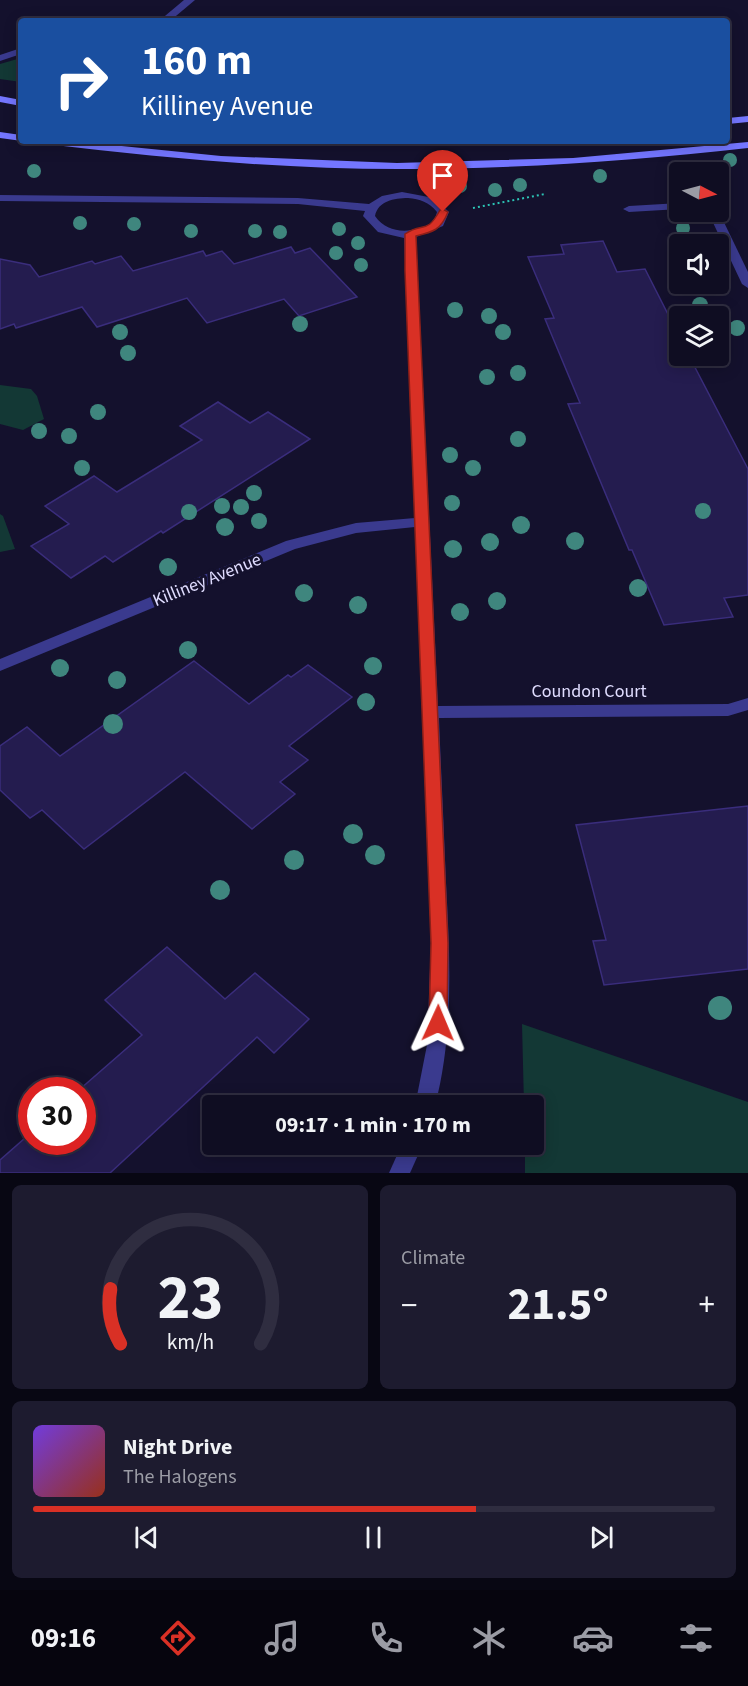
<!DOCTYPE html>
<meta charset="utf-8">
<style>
body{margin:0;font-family:"Source Sans 3",sans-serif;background:#1d1b2f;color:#f1f3f6;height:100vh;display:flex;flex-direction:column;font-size:22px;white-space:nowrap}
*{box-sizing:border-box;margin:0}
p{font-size:20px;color:#9b9ca5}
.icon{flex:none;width:33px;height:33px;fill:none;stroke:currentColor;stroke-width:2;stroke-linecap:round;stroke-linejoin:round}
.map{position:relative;height:1173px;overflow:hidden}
.side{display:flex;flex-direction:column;gap:12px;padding:12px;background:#080713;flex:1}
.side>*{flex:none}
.guide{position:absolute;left:18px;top:18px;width:712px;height:126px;border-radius:6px;box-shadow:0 3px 15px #0003,0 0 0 2px #2f2d40;background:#1a4fa0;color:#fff;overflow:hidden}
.needle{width:39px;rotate:96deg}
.fabs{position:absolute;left:669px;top:162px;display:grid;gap:12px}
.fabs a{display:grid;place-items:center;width:60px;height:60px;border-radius:6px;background:#0f0d22;box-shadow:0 3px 15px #0003,0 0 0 2px #2f2d40;font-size:30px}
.speed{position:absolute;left:18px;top:1077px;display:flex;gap:12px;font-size:30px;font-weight:700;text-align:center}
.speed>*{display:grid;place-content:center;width:78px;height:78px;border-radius:50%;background:#0f0d22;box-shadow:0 3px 15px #0003,0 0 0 2px #2f2d40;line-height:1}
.speed .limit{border:9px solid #d22;background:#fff;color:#111}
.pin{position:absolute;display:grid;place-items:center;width:51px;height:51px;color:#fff;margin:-62px -26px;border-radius:50% 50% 50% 0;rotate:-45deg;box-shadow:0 0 6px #0007}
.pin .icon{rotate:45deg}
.me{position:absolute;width:66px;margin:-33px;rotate:1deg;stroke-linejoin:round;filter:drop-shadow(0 0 4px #0008)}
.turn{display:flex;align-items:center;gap:21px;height:126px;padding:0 24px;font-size:27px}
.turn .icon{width:78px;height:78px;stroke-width:2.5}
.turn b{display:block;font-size:42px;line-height:51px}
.big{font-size:45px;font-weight:700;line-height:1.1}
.side .widget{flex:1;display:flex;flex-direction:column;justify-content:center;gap:9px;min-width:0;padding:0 21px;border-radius:9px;background:#1d1b2f}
.side .dial{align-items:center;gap:0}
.dial svg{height:156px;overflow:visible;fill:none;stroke:#2f2d40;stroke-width:7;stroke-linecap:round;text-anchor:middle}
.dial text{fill:#f1f3f6;stroke:none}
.song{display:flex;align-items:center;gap:18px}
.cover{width:72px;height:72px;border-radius:9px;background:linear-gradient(135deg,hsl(260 70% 55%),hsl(10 70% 35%))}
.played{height:6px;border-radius:3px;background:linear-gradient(90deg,#d93025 65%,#2f2d40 65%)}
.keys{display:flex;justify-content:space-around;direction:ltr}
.heat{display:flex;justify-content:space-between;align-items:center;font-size:33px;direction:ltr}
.side .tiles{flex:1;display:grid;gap:12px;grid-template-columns:1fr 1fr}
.widget:last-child{grid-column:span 2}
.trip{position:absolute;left:202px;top:1095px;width:342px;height:60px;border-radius:6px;background:#0f0d22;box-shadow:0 3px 15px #0003,0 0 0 2px #2f2d40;font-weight:700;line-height:60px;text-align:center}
.tabs{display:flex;height:96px;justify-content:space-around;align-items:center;background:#06050e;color:#9b9ca5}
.tabs .icon{width:42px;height:42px}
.tabs .current{color:#d93025}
.tabs b{font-size:27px;color:#f1f3f6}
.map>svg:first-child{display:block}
.green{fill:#133835}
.building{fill:#241c4f;stroke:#3a2d7c;stroke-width:1.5}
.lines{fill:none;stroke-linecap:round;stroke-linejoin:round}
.path{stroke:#2cc4b5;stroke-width:2;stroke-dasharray:2 3;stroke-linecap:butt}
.minor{fill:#3a3a8e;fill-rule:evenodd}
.secondary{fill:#7476ff;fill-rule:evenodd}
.tree{fill:#3f867e}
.route{fill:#d93025;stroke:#8d1f18;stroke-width:1.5}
.labels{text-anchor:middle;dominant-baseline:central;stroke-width:6;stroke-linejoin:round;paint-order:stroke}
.street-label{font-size:18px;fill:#e0ddff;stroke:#14112d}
</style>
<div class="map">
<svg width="748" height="1173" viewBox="0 0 748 1173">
<rect width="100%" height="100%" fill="#14112d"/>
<g class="green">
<polygon points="21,58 21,82 0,79 0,64"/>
<polygon points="0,385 31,389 37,396 44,419 23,430 0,424"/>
<polygon points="0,514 3,516 15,549 0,552"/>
<polygon points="522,1024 748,1102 748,1173 525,1173 525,1145 534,1144 534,1106 524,1105"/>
</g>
<g class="building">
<polygon points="603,241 617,272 645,269 680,338 680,356 689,356 748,469 748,595 724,598 733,617 664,625 632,550 629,550 568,404 580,403 545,319 554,318 528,257 564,254 561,245"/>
<polygon points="291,247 295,253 310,248 357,297 299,316 284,299 207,323 187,298 97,327 82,307 16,328 14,324 0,329 0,259 30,265 39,277 92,261 95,264 121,256 133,271 203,251 206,256 222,251 234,264"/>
<polygon points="218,402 250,423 268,412 310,439 163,533 161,531 113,562 105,556 71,578 31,546 69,524 45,506 94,476 117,492 202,440 180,426"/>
<polygon points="194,661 249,704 288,675 291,677 308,665 352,697 289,746 308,760 280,782 295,794 252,829 185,772 84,849 42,810 30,818 0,790 0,746 27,727 60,756"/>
<polygon points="748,806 748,969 604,985 593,941 606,940 576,825"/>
<polygon points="167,947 225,999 255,973 309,1019 274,1053 257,1037 110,1173 0,1173 0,1160 32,1132 32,1142 82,1142 82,1090 79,1090 142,1035 105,1000"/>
</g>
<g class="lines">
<polyline class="path" points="473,208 545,194"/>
<g class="minor">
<polygon points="184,0 195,0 170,21 159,21"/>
<polygon points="21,48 21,54 0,61 0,55"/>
<path d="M402,192L434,198L449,212L443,226L416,237L438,706L728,704L748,698V710L728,716L439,718C441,773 444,828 446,883C450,957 454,1033 435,1106H415L427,1045L431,943L415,527L356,533L295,549L0,671V659L286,541L356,523L415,518L404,238L378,232L363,216L365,211L298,204L0,201V195L298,198L369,204L382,196ZM408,198C420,199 429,202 437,212L434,222C415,233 389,236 375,216C378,201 394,198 408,198Z"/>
<polygon points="680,203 680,209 629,212 623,209 629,206"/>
<polygon points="708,212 719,212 748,272 748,288 742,284"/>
<polygon points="402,1144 423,1144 410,1173 389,1173"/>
</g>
<g class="secondary">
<polygon points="0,96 21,100 21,106 0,102"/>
<polygon points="748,116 748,122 728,124 728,118"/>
<polygon points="0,132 21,135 22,141 0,138"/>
<path d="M41,141H72L221,156L397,163L573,158L748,142V148C632,161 516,169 399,169C281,169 163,158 46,144Z"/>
</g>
</g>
<g class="tree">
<circle cx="730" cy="160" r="7"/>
<circle cx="34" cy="171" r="7"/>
<circle cx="600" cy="176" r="7"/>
<circle cx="520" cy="185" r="7"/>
<circle cx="460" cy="186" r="7"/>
<circle cx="495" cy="190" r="7"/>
<circle cx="80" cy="223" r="7"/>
<circle cx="134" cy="224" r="7"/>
<circle cx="683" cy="228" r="7"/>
<circle cx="339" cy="229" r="7"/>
<circle cx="191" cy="231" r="7"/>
<circle cx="255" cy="231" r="7"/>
<circle cx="280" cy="232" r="7"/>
<circle cx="358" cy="243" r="7"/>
<circle cx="336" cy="253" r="7"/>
<circle cx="361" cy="265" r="7"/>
<circle cx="700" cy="305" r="8"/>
<circle cx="455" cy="310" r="8"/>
<circle cx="489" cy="316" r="8"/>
<circle cx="300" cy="324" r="8"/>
<circle cx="737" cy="328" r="8"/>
<circle cx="120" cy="332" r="8"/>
<circle cx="503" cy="332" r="8"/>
<circle cx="128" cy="353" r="8"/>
<circle cx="518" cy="373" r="8"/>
<circle cx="487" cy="377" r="8"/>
<circle cx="98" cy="412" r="8"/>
<circle cx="39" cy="431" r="8"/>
<circle cx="69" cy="436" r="8"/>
<circle cx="518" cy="439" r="8"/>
<circle cx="450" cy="455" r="8"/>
<circle cx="82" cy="468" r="8"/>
<circle cx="473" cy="468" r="8"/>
<circle cx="254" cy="493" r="8"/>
<circle cx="452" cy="503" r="8"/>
<circle cx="222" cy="506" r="8"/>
<circle cx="241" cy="507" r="8"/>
<circle cx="703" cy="511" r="8"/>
<circle cx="189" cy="512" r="8"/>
<circle cx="259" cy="521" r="8"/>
<circle cx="521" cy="525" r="9"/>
<circle cx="225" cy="527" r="9"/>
<circle cx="575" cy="541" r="9"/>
<circle cx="490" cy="542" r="9"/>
<circle cx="453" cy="549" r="9"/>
<circle cx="168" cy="567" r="9"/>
<circle cx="638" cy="588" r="9"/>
<circle cx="304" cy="593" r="9"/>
<circle cx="497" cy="601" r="9"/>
<circle cx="358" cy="605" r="9"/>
<circle cx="460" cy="612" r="9"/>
<circle cx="188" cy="650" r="9"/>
<circle cx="373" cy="666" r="9"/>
<circle cx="60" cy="668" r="9"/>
<circle cx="117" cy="680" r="9"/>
<circle cx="366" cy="702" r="9"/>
<circle cx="113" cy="724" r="10"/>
<circle cx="353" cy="834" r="10"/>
<circle cx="375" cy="855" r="10"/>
<circle cx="294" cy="860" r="10"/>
<circle cx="220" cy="890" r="10"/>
<circle cx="720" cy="1008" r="12"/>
</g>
<path class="route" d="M443,209L448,212C441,230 433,232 416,236L448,943L447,1023L445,1028L438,1031L432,1028L429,1023L431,943L405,271V234C423,221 426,236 440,210Z"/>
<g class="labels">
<g class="street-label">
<text transform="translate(207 580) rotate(-22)">Killiney Avenue</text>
<text x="589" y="691">Coundon Court</text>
</g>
</g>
</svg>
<div class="fabs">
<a><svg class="needle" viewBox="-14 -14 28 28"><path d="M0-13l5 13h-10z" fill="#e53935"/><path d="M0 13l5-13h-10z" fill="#9b9ca5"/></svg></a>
<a><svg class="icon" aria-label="sound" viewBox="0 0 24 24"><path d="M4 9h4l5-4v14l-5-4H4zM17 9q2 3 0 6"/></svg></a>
<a><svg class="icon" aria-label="layers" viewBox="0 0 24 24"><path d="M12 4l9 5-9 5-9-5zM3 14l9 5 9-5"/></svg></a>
</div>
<div class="speed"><div class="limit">30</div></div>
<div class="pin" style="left:443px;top:212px;background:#d93025"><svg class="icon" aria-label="arrive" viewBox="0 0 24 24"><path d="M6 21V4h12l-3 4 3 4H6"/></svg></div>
<svg class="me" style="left:438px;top:1023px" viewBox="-20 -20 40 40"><path d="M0-17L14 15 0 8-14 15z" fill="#d93025" stroke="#fff" stroke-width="4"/></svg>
<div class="trip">09:17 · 1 min · 170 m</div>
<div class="guide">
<div class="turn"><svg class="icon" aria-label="right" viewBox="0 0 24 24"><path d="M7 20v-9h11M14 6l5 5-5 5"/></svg><div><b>160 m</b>Killiney Avenue</div></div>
</div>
</div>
<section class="side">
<div class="tiles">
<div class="widget dial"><svg viewBox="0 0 100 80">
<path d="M14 69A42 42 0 1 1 86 69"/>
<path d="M14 69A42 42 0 0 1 9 41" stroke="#d93025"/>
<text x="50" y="56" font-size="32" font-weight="700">23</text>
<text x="50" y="72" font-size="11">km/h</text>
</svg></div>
<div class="widget"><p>Climate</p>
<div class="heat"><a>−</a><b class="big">21.5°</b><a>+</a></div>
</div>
<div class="widget">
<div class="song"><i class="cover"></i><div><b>Night Drive</b><p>The Halogens</p></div></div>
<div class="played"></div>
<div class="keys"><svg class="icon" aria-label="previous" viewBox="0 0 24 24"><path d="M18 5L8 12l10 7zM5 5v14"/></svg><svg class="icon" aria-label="pause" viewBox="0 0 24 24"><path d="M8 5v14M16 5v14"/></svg><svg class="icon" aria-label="next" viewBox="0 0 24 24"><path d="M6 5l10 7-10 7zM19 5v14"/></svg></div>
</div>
</div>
</section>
<nav class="tabs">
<b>09:16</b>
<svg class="icon current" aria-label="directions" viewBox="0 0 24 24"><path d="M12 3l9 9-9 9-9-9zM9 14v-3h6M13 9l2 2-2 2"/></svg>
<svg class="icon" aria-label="music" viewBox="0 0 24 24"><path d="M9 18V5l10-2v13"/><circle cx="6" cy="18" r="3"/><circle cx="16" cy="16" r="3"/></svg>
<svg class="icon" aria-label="phone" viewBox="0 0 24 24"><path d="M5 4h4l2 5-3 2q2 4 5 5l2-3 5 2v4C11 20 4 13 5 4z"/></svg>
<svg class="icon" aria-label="climate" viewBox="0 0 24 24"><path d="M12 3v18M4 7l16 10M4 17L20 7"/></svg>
<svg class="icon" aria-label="car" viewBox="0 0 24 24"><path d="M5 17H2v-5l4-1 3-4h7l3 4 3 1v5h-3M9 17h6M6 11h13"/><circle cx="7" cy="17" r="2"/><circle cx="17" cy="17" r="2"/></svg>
<svg class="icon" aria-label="filters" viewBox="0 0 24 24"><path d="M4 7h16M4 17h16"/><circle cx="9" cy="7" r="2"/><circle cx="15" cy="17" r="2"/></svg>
</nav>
